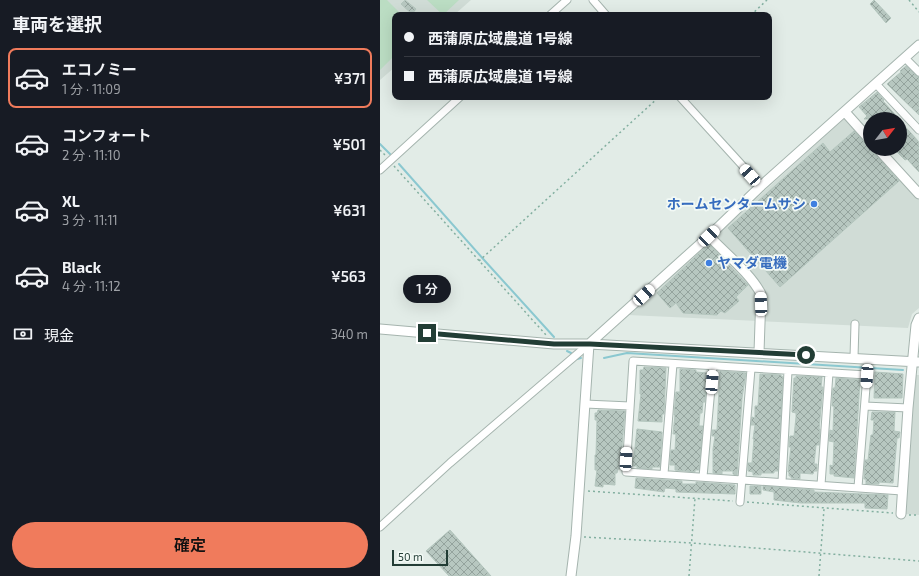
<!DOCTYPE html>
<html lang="ja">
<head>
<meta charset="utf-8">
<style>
  body { margin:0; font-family:"Exo 2","Noto Sans JP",sans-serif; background:#20242c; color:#f1f3f6; height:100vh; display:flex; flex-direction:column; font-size:15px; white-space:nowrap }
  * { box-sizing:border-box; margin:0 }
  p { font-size:13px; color:#9ea1a6 }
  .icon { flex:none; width:22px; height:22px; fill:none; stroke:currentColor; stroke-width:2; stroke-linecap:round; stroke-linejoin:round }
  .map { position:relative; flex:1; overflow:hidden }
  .details { display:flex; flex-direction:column; background:#171b24; width:380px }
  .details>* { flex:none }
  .guide { position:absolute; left:12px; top:12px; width:380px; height:88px; border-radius:8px; box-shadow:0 4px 16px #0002; display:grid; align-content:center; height:88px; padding:0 12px; background:#171b24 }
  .needle { width:26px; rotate:59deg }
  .tools { position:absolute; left:483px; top:112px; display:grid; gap:8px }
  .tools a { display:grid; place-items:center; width:44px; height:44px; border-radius:50%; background:#171b24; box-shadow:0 4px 16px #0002; font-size:20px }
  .scale { position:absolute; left:12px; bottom:10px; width:56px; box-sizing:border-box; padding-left:4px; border:2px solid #223d35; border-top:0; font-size:11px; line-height:14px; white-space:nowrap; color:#223d35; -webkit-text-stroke:3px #f2f9f5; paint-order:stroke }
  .end { position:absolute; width:18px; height:18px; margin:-9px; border:5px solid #223d35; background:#fff; box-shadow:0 0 0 2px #fff }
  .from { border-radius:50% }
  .bubble { position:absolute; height:28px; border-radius:14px; background:#171b24; box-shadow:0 4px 16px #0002; font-size:13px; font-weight:600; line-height:28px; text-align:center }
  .car { position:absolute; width:12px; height:24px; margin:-12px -6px; border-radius:5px; box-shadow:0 0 3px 1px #0007; background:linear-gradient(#fff 24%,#345 0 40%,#fff 0 76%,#345 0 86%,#fff 0) }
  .guide b { display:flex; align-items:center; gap:14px; height:38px; font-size:15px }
  .guide b+b { border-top:1px solid #363941 }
  .guide i { width:10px; height:10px; background:#f1f3f6 }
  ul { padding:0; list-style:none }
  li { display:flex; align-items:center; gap:12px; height:60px; margin:0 8px 6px; padding:0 4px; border:2px solid transparent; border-radius:8px }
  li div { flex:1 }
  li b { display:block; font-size:15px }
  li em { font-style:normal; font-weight:600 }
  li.selected { border-color:#f07b5c }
  li>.icon { width:36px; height:36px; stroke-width:1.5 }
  h2 { padding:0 12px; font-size:18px; line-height:48px }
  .pay { display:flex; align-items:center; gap:10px; height:44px; padding:0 12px; font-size:15px }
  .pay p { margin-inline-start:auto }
  .button { display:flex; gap:8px; margin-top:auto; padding:8px 12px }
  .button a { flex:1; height:46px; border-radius:24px; background:#f07b5c; color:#111; font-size:16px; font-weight:600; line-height:46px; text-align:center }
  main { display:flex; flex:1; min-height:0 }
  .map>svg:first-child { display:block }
  .built { fill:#d0dcd6 }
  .pitch { fill:#bbddc3 }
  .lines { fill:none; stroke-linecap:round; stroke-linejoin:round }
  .stream { stroke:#8bc8d0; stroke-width:2 }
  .building { fill:url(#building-cross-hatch); stroke:#b4c6be }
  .minor-casing { stroke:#a5b4ae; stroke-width:9 }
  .tertiary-casing { stroke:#a5b4ae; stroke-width:11 }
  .path { stroke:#83afa0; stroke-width:1.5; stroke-dasharray:2 3; stroke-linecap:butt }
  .minor { stroke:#fff; stroke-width:7 }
  .tertiary { stroke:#fff; stroke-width:9 }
  .route { stroke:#223d35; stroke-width:5 }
  .shop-dot { fill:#3f7fe0; stroke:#f2f9f5; stroke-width:1.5 }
  .labels { text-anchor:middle; stroke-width:3.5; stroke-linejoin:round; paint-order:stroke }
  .shop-label { font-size:14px; font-weight:bold; fill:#366cbe; stroke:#f2f9f5; text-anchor:end }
</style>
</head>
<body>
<main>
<section class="details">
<h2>車両を選択</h2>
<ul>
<li class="selected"><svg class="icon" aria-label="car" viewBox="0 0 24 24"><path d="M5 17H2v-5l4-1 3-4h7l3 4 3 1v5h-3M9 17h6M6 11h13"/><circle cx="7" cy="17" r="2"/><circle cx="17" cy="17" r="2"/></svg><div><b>エコノミー</b><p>1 分 · 11:09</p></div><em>¥371</em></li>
<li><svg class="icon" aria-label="car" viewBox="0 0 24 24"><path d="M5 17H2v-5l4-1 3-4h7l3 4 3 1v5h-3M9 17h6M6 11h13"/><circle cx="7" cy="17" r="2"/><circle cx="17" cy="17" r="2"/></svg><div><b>コンフォート</b><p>2 分 · 11:10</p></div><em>¥501</em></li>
<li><svg class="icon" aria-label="car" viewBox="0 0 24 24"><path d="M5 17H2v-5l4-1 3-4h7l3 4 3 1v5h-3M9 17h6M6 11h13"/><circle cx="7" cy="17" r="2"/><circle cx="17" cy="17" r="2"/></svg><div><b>XL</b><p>3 分 · 11:11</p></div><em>¥631</em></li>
<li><svg class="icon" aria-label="car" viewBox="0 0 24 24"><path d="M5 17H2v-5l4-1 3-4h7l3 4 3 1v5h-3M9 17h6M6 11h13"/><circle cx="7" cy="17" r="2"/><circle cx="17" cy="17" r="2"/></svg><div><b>Black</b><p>4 分 · 11:12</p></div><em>¥563</em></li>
</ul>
<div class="pay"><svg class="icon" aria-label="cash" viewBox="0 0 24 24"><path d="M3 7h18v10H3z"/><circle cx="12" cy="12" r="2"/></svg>現金<p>340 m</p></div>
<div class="button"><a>確定</a></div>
</section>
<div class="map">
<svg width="539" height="576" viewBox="0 0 539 576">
  <defs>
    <pattern id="building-cross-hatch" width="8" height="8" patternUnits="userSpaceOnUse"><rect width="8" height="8" fill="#b7c7c0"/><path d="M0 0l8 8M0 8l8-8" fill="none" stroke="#94a39d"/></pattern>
  </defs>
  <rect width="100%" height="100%" fill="#e2ece7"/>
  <!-- built -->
  <path class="built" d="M 0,0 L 91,0 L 74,15 L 15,15 L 15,67 L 0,80 Z
    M 465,118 L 490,145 L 490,149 L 494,149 L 539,200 L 539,308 L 532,314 L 528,328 L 248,315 Z
    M 535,375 L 539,375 L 539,515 L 526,514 Z"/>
  <!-- pitch -->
  <path class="pitch" d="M 0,0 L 7,0 L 22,15 L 15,15 L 15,55 L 0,70 Z
    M 47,0 L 79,0 L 63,15 Z"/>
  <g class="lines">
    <!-- stream -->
    <path class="stream" d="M 0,144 L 10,154
      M 19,164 L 105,261 L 174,337
      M 187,351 L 191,353
      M 224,358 L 247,353 L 523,370
      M 197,359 L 201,358"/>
  </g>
  <!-- building -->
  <path class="building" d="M 25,0 L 36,9 L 32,14 L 21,4 Z
    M 494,0 L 511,18 L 506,23 L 490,4 Z
    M 526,66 L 539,77 L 539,115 L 507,84 L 521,72 L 520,71 Z
    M 497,92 L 504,100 L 503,101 L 519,119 L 484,119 L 487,116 L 479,107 Z
    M 520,121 L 539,142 L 539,172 L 527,159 L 525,160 L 514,149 L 520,149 Z
    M 474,131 L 486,144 L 490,146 L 490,149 L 492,149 L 494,153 L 519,181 L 400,287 L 348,228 L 443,143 L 450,152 Z
    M 329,244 L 368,285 L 356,297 L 359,301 L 345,313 L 341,311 L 337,315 L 303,313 L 296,303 L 290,308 L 277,293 Z
    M 264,367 L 286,368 L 284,414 L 282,414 L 282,422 L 258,421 L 261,394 L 260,394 L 260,370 L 263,370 Z
    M 300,369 L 316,370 L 316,372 L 327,373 L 325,402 L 323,402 L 322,413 L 320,413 L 319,426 L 323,426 L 319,470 L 315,470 L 315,472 L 295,470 L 295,465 L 290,465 L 291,450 L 295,450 L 296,434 L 293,434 L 295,415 L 294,415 L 296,392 L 300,392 Z
    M 340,371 L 366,373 L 362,398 L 357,475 L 353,474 L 353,471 L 342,471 L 342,474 L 333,473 L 333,449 L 335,436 L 332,436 L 332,430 L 337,430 Z
    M 495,372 L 523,374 L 522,398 L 494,398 Z
    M 380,374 L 401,375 L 401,376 L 403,377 L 398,471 L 394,471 L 394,473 L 381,473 L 381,475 L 373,475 L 373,472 L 368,471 L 368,463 L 372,463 L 374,439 L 373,439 L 375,425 L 371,425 L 372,417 L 375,418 L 375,406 L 378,406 Z
    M 416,376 L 442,377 L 441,387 L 443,387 L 439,429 L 440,429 L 439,445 L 436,445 L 434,464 L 437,464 L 437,471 L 434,471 L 433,474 L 420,473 L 420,479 L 411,478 L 411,476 L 409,476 L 409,472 L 408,472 L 411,447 L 409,447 L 410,436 L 414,436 L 416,417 L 416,413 L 412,412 L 414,378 L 416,378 Z
    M 456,378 L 480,380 L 474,478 L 454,476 L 454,474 L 450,474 L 450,465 L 453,466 L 454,442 L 449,441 L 450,430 L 453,431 L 454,406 L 452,406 L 453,388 L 455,388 Z
    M 218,410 L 245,411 L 240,469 L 238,469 L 237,473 L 235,473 L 235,485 L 223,484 L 223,487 L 215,486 L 217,470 L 215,470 L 215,455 L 216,455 L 217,420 L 215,420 L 215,413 L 217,413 Z
    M 492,412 L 515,412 L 514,431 L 520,432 L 519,438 L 517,438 L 513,483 L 499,482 L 499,484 L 486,484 L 486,479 L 484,479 L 485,460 L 488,460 L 491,435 L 493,435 L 494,420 L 491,420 Z
    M 257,429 L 282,432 L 280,467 L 272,467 L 272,469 L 257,468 L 257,466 L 252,466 L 253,457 L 254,457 Z
    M 256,478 L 302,481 L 302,484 L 316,484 L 316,482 L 355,485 L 355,494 L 296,492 L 296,489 L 285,488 L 284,492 L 255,488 Z
    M 370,486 L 381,486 L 381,494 L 370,494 Z
    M 383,486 L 434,490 L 434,492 L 508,495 L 507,509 L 485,508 L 485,503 L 421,503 L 394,500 L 394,492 L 383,490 Z
    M 70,530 L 111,576 L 69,576 L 46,551 Z"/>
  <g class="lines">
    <defs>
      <path id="minor" d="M 213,0 L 226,15
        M 170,15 L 187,0
        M 525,58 L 539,72
        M 496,84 L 539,130
        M 300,97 L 381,186
        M 0,170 L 80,97
        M 474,357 L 475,324
        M 205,404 L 250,406
        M 485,406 L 528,408
        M 284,474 L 293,364
        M 323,477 L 333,366
        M 402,482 L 408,371
        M 441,485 L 449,373
        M 478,487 L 487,375 L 253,361 L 246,472 L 522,491
        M 360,502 L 371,369
        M 0,527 L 70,463 L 209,344"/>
      <path id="tertiary" d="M 465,112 L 490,140
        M 498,149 L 539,194
        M 329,236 C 345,253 371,274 381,294 L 379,352
        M 0,329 L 174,344 L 209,344 L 539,362
        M 521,514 L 528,408 L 536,325 L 539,318
        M 191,576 L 196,536 L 209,344 L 329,236 L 381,186 L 539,45"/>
    </defs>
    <!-- minor casing -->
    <use href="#minor" class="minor-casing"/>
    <!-- tertiary casing -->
    <use href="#tertiary" class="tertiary-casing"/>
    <!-- path -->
    <path class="path" d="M 529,0 L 539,12
      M 371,15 L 387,0
      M 0,150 L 5,155
      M 14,166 L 166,335
      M 99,261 L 279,97
      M 208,491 L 353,501
      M 367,502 L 513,513
      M 529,515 L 539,515
      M 204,537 L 312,543 L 539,561
      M 309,576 L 315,498
      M 439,576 L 444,509"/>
    <!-- minor -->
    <use href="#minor" class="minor"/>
    <!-- tertiary -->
    <use href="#tertiary" class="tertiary"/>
  </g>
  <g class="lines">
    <!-- route -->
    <path class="route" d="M 47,333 L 174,344 L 210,344 L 426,355"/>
  </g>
  <!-- markers -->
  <g class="shop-dot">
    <circle cx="434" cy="204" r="4"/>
    <circle cx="329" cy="263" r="4"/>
  </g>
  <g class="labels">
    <!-- shop labels -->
    <g class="shop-label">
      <text x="426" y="209">ホームセンタームサシ</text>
      <text x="337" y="268" text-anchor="start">ヤマダ電機</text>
    </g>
  </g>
</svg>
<div class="tools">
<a><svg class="needle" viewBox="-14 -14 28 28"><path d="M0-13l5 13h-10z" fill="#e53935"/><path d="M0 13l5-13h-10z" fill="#9ea1a6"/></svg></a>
</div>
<div class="scale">50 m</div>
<i class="end from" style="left:426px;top:355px"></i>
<i class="end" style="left:47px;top:333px"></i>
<div class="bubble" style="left:23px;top:275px;width:48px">1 分</div>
<i class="car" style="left:370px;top:175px;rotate:318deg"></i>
<i class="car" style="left:329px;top:236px;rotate:46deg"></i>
<i class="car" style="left:264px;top:295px;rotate:48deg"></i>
<i class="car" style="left:381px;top:304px;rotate:358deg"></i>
<i class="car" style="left:487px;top:376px;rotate:184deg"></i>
<i class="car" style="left:332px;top:382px;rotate:5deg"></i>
<i class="car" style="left:246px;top:459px;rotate:3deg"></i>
<div class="guide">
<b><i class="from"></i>西蒲原広域農道 1号線</b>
<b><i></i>西蒲原広域農道 1号線</b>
</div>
</div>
</main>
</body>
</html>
